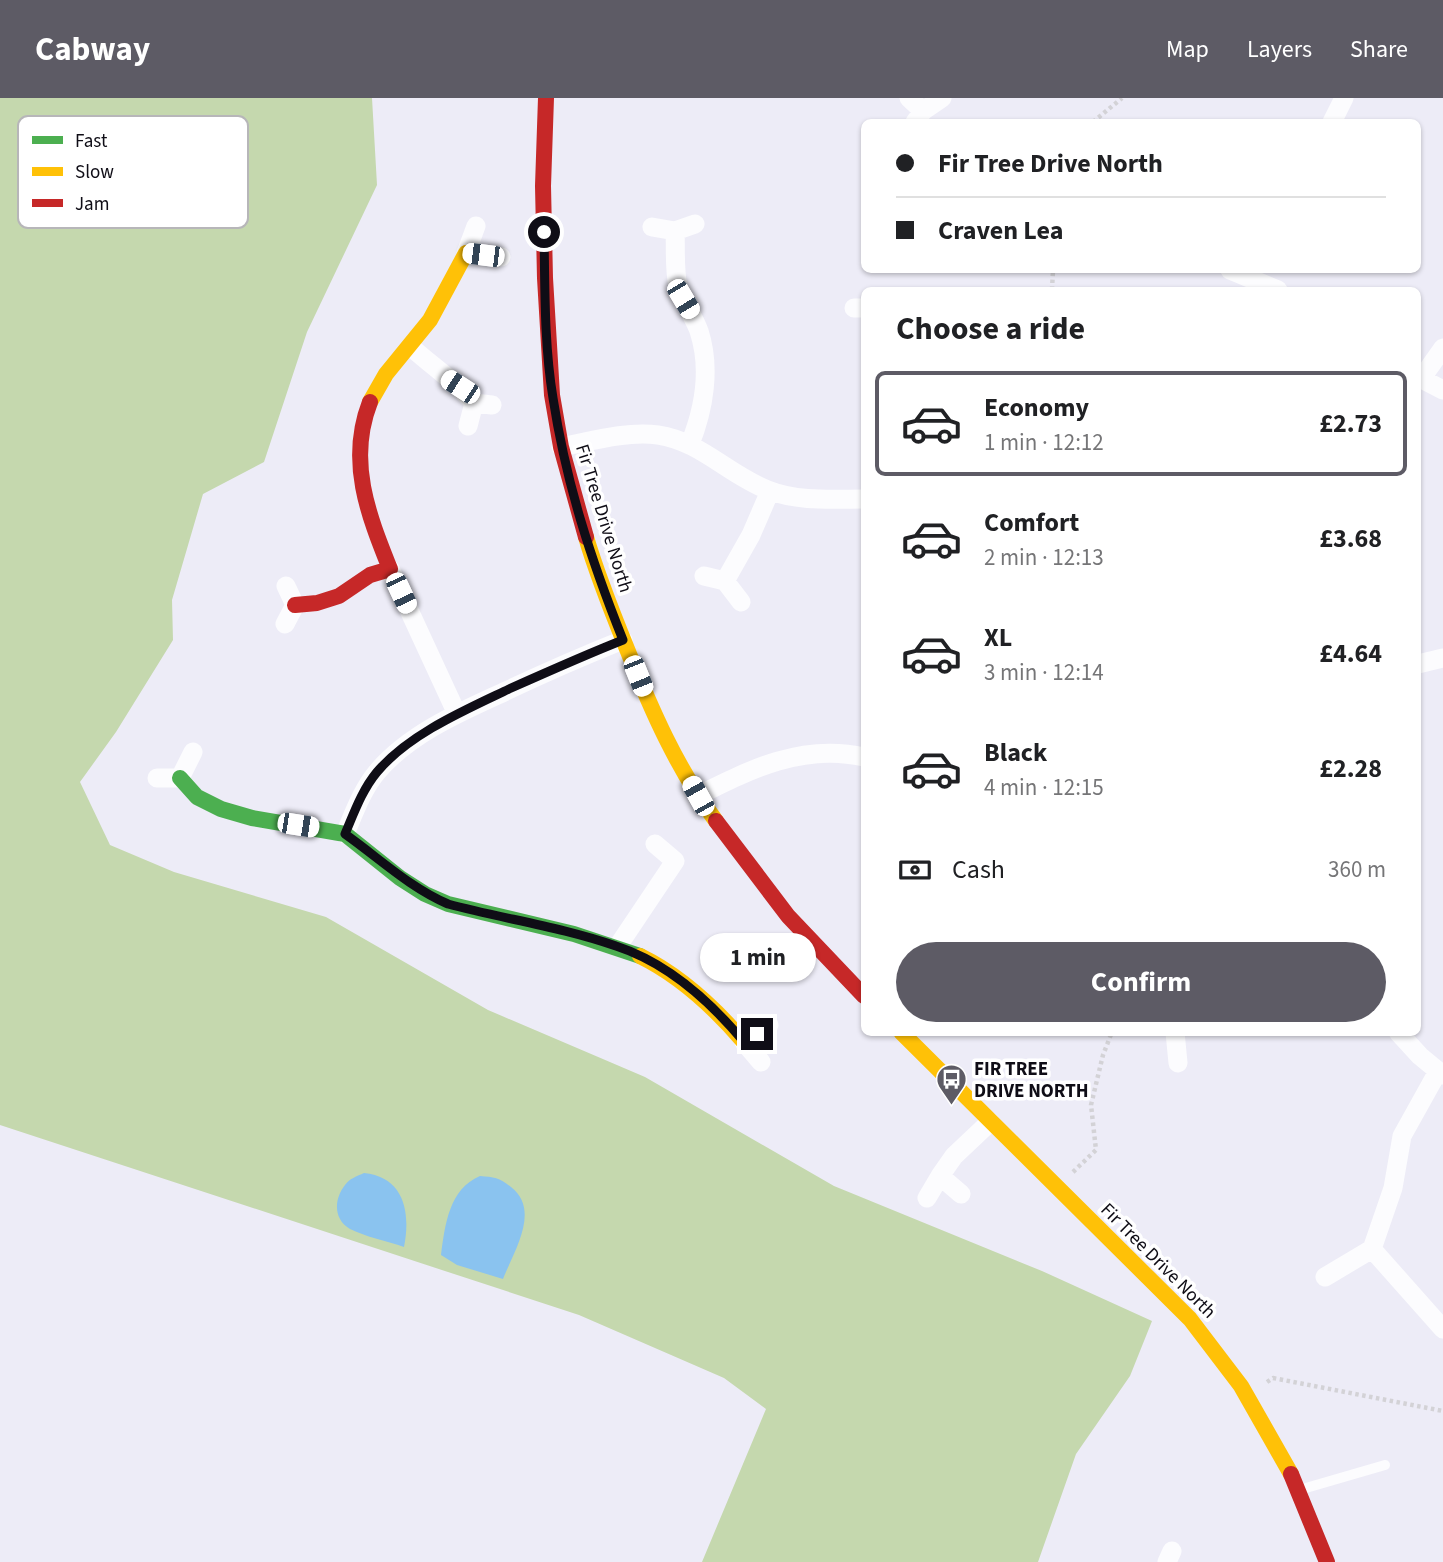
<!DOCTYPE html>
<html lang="en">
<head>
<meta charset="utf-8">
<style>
  body { margin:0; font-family:"Source Sans 3",sans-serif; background:#f6f6f6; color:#202124; height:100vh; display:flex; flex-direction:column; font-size:26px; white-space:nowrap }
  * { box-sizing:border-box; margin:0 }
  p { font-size:23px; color:#757577 }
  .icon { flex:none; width:38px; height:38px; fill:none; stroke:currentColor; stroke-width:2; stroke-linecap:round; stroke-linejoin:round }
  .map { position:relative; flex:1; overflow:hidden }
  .sheet { position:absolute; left:861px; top:189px; width:560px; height:749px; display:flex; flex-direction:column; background:#fff; border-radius:10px; box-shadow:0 2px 5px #0004 }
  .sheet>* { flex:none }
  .top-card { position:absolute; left:861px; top:21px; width:560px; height:154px; border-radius:10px; box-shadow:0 2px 5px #0004; display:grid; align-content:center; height:154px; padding:0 35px; background:#fff }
  .end { position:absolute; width:32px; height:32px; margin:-16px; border:9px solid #0f0d16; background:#fff; box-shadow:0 0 0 4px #fff }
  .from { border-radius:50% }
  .bubble { position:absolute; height:49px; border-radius:24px; background:#fff; box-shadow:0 2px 5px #0004; font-size:23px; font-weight:700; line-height:49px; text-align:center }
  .car { position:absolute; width:21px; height:42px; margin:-21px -10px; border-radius:9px; box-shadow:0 0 5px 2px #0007; background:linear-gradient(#fff 24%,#345 0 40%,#fff 0 76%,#345 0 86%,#fff 0) }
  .top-card b { display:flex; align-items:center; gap:24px; height:66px; font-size:26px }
  .top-card b+b { border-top:2px solid #e0e0e0 }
  .top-card i { width:18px; height:18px; background:#202124 }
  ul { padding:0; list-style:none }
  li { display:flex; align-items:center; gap:21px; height:105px; margin:0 14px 10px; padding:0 21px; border:4px solid transparent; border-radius:10px }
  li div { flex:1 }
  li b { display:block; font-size:26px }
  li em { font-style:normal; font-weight:700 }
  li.current { border-color:#5d5b65 }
  li>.icon { width:63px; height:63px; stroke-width:1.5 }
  h2 { padding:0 35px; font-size:32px; line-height:84px }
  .pay { display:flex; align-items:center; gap:18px; height:77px; padding:0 35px; font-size:26px }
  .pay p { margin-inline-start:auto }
  .cta { display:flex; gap:14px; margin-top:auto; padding:14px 35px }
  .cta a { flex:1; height:80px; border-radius:42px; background:#5d5b65; color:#fff; font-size:28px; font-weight:700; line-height:80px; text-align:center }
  header { display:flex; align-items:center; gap:42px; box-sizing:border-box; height:98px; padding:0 35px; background:#5d5b65; color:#fff }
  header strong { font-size:33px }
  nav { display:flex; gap:38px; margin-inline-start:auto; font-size:24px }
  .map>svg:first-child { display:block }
  .forest { fill:#c5d8ae }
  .water { fill:#8ac3ef }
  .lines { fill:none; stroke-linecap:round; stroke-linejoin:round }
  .path { stroke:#d3d2d6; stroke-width:4.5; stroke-dasharray:3.5 3.5; stroke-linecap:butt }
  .lane { stroke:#fcfcfe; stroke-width:10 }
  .street { stroke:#fcfcfe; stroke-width:19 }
  .fast { stroke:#4caf50; stroke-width:16 }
  .slow { stroke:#ffc107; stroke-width:16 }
  .jam { stroke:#c62828; stroke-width:16 }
  .route { stroke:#0f0d16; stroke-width:9 }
  .labels { text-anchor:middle; stroke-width:7; stroke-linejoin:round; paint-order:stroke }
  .street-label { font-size:19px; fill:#0f0d16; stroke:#fff }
  .poi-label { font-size:19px; font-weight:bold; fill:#0f0d16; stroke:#fff; text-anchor:start }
  .key { fill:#fff; stroke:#b7b6b9; stroke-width:2 }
  .key-label { font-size:19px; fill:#0f0d16 }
</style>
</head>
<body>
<header>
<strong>Cabway</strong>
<nav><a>Map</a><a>Layers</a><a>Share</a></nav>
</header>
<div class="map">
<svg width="1443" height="1464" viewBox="0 0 1443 1464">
  <rect width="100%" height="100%" fill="#edecf7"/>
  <!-- forest -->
  <path class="forest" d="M 0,0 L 372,0 L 377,87 L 307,234 L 264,364 L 203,396 L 172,502 L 173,542 L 116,634 L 80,684 L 110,747 L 174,774 L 326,819 L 488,912 L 645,979 L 834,1088 L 1042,1173 L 1152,1223 L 1130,1278 L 1076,1356 L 1038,1464 L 702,1464 L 766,1311 L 724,1280 L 579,1217 L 0,1027 Z"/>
  <!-- water -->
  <path class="water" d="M 364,1075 C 404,1079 411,1114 404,1149 C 387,1143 366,1139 350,1131 C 333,1121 334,1101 345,1087 C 349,1081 357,1078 364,1075 Z
    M 480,1078 C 494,1079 500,1080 511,1089 C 541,1112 514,1153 503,1181 L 457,1167 L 441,1157 C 445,1127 449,1091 480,1078 Z"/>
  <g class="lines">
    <!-- path -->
    <path class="path" d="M 1093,24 L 1122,0
      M 1052,192 L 1053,172
      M 1073,1074 L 1096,1052 L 1091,1007 L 1103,957 L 1112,934
      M 1267,1284 L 1273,1280 L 1443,1313"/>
    <!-- lane -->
    <path class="lane" d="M 1299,1392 L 1385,1367"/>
    <!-- street -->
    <path class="street" d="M 909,0 L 923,13 L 915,24
      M 923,13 L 942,0
      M 1332,24 L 1344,0
      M 476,128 L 466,155 L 501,159
      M 652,129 L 675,133 L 695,126
      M 675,133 C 676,151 674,171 678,188 C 683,204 693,217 699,233 C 711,270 704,311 690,346
      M 1230,172 L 1278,192
      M 854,210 L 864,210
      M 411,249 C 432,268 456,284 474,305
      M 1418,279 L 1443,292
      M 1421,281 L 1443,250
      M 468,328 L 474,305 L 492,307
      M 561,349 C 592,343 626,333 658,337 C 700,343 729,377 768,392 C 798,404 833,401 864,401
      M 390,471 L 457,616
      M 704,478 L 725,483 L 741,504
      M 725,483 L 751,437 L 770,393
      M 285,526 L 295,507 L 286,488
      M 1418,566 L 1443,560
      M 157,680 L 180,680 L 193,654
      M 697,698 C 751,671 803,645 864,659
      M 345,736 C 354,715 362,692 377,674 C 409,636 460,614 504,594 C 544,575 583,558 623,542
      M 618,848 L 675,763 L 655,746
      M 1175,934 L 1178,965
      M 1398,934 L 1420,958 L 1443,977
      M 761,964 L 744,944 L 769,927
      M 1437,975 L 1402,1038 L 1393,1090 L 1372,1151 L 1443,1231
      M 961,1096 L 940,1078 L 954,1058 L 990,1024
      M 927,1100 L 940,1078
      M 1325,1179 L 1372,1151
      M 1167,1464 L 1172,1453"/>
    <!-- fast -->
    <path class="fast" d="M 180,680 L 197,699 L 221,711 L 252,720 L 345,736 L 400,780 L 425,796 L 448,806 L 574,836 L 640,858"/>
    <!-- slow -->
    <path class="slow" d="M 370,304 L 386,276 L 430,222 L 466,155
      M 586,439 C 597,477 612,514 627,551 C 651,611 677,671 716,723
      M 640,858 C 681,878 714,909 744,944
      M 901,934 L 1190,1221 L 1241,1288 L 1291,1376"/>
    <!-- jam -->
    <path class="jam" d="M 546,0 L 543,88 L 545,180 L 552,297 L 561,349 L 586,439
      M 295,507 L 317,505 L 339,498 L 370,477 L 390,471 C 368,416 347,363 370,304
      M 716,723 L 788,818 L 864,898
      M 1291,1376 L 1327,1464"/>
  </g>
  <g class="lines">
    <!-- route -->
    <path class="route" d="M 544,134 C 545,189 544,246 553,300 C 566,385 591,462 623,542 C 585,557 547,574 509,591 C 465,612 409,636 377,674 C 362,692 354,715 345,736 C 379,760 409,789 448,806 C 504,821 562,829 616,848 C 668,865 710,903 744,944 L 757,936"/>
  </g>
  <!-- icons -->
  <defs>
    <symbol id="bus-pin" viewBox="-11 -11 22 30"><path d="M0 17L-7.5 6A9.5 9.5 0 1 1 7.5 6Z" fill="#5d5b65" stroke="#fff"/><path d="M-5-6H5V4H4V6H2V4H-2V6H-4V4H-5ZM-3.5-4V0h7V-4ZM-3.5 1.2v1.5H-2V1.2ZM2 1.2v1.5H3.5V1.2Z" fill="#fff"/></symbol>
  </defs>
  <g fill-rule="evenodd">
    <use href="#bus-pin" x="934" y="964" width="35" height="47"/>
  </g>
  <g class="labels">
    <!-- street labels -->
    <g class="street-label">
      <text transform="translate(605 420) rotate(73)" y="7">Fir Tree Drive North</text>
      <text transform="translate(1159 1162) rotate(45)" y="7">Fir Tree Drive North</text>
    </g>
    <!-- poi labels -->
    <g class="poi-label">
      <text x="974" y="977">FIR TREE<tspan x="974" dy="22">DRIVE NORTH</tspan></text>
    </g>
  </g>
  <!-- legend -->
  <rect x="18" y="18" width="230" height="112" rx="10" class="key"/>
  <rect x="32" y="38" width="31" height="8" fill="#4caf50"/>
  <rect x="32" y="69" width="31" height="9" fill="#ffc107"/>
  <rect x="32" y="101" width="31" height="8" fill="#c62828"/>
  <g class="key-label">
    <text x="75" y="49">Fast</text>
    <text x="75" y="80">Slow</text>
    <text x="75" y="112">Jam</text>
  </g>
</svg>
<i class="end from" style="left:544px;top:134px"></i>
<i class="end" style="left:757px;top:936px"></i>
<div class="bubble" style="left:700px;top:835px;width:116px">1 min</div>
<i class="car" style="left:483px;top:157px;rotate:277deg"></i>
<i class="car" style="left:683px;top:201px;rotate:149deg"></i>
<i class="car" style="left:460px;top:289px;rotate:303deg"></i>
<i class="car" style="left:401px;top:495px;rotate:155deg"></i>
<i class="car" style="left:638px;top:578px;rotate:158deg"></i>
<i class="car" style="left:698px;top:698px;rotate:331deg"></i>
<i class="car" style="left:298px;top:727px;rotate:99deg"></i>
<div class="top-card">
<b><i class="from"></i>Fir Tree Drive North</b>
<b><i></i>Craven Lea</b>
</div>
<section class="sheet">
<h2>Choose a ride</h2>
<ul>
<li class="current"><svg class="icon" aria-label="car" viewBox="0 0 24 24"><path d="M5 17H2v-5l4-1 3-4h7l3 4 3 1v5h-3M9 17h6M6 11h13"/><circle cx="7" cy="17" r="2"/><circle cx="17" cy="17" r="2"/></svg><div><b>Economy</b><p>1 min · 12:12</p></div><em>£2.73</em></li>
<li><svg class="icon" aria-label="car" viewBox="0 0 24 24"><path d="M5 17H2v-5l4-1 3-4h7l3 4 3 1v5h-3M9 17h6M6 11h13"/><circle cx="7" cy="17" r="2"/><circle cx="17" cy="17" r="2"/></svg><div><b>Comfort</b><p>2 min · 12:13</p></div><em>£3.68</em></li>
<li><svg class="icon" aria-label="car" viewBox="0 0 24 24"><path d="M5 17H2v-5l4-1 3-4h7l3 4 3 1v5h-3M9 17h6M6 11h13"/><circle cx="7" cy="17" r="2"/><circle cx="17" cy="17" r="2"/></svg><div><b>XL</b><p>3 min · 12:14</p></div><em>£4.64</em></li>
<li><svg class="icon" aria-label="car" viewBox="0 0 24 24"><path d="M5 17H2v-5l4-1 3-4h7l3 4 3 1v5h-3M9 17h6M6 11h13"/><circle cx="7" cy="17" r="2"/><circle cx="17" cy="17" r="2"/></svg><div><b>Black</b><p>4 min · 12:15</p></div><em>£2.28</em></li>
</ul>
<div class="pay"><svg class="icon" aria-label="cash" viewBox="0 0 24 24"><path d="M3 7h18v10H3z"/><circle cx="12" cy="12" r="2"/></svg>Cash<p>360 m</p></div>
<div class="cta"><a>Confirm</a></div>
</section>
</div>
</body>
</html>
